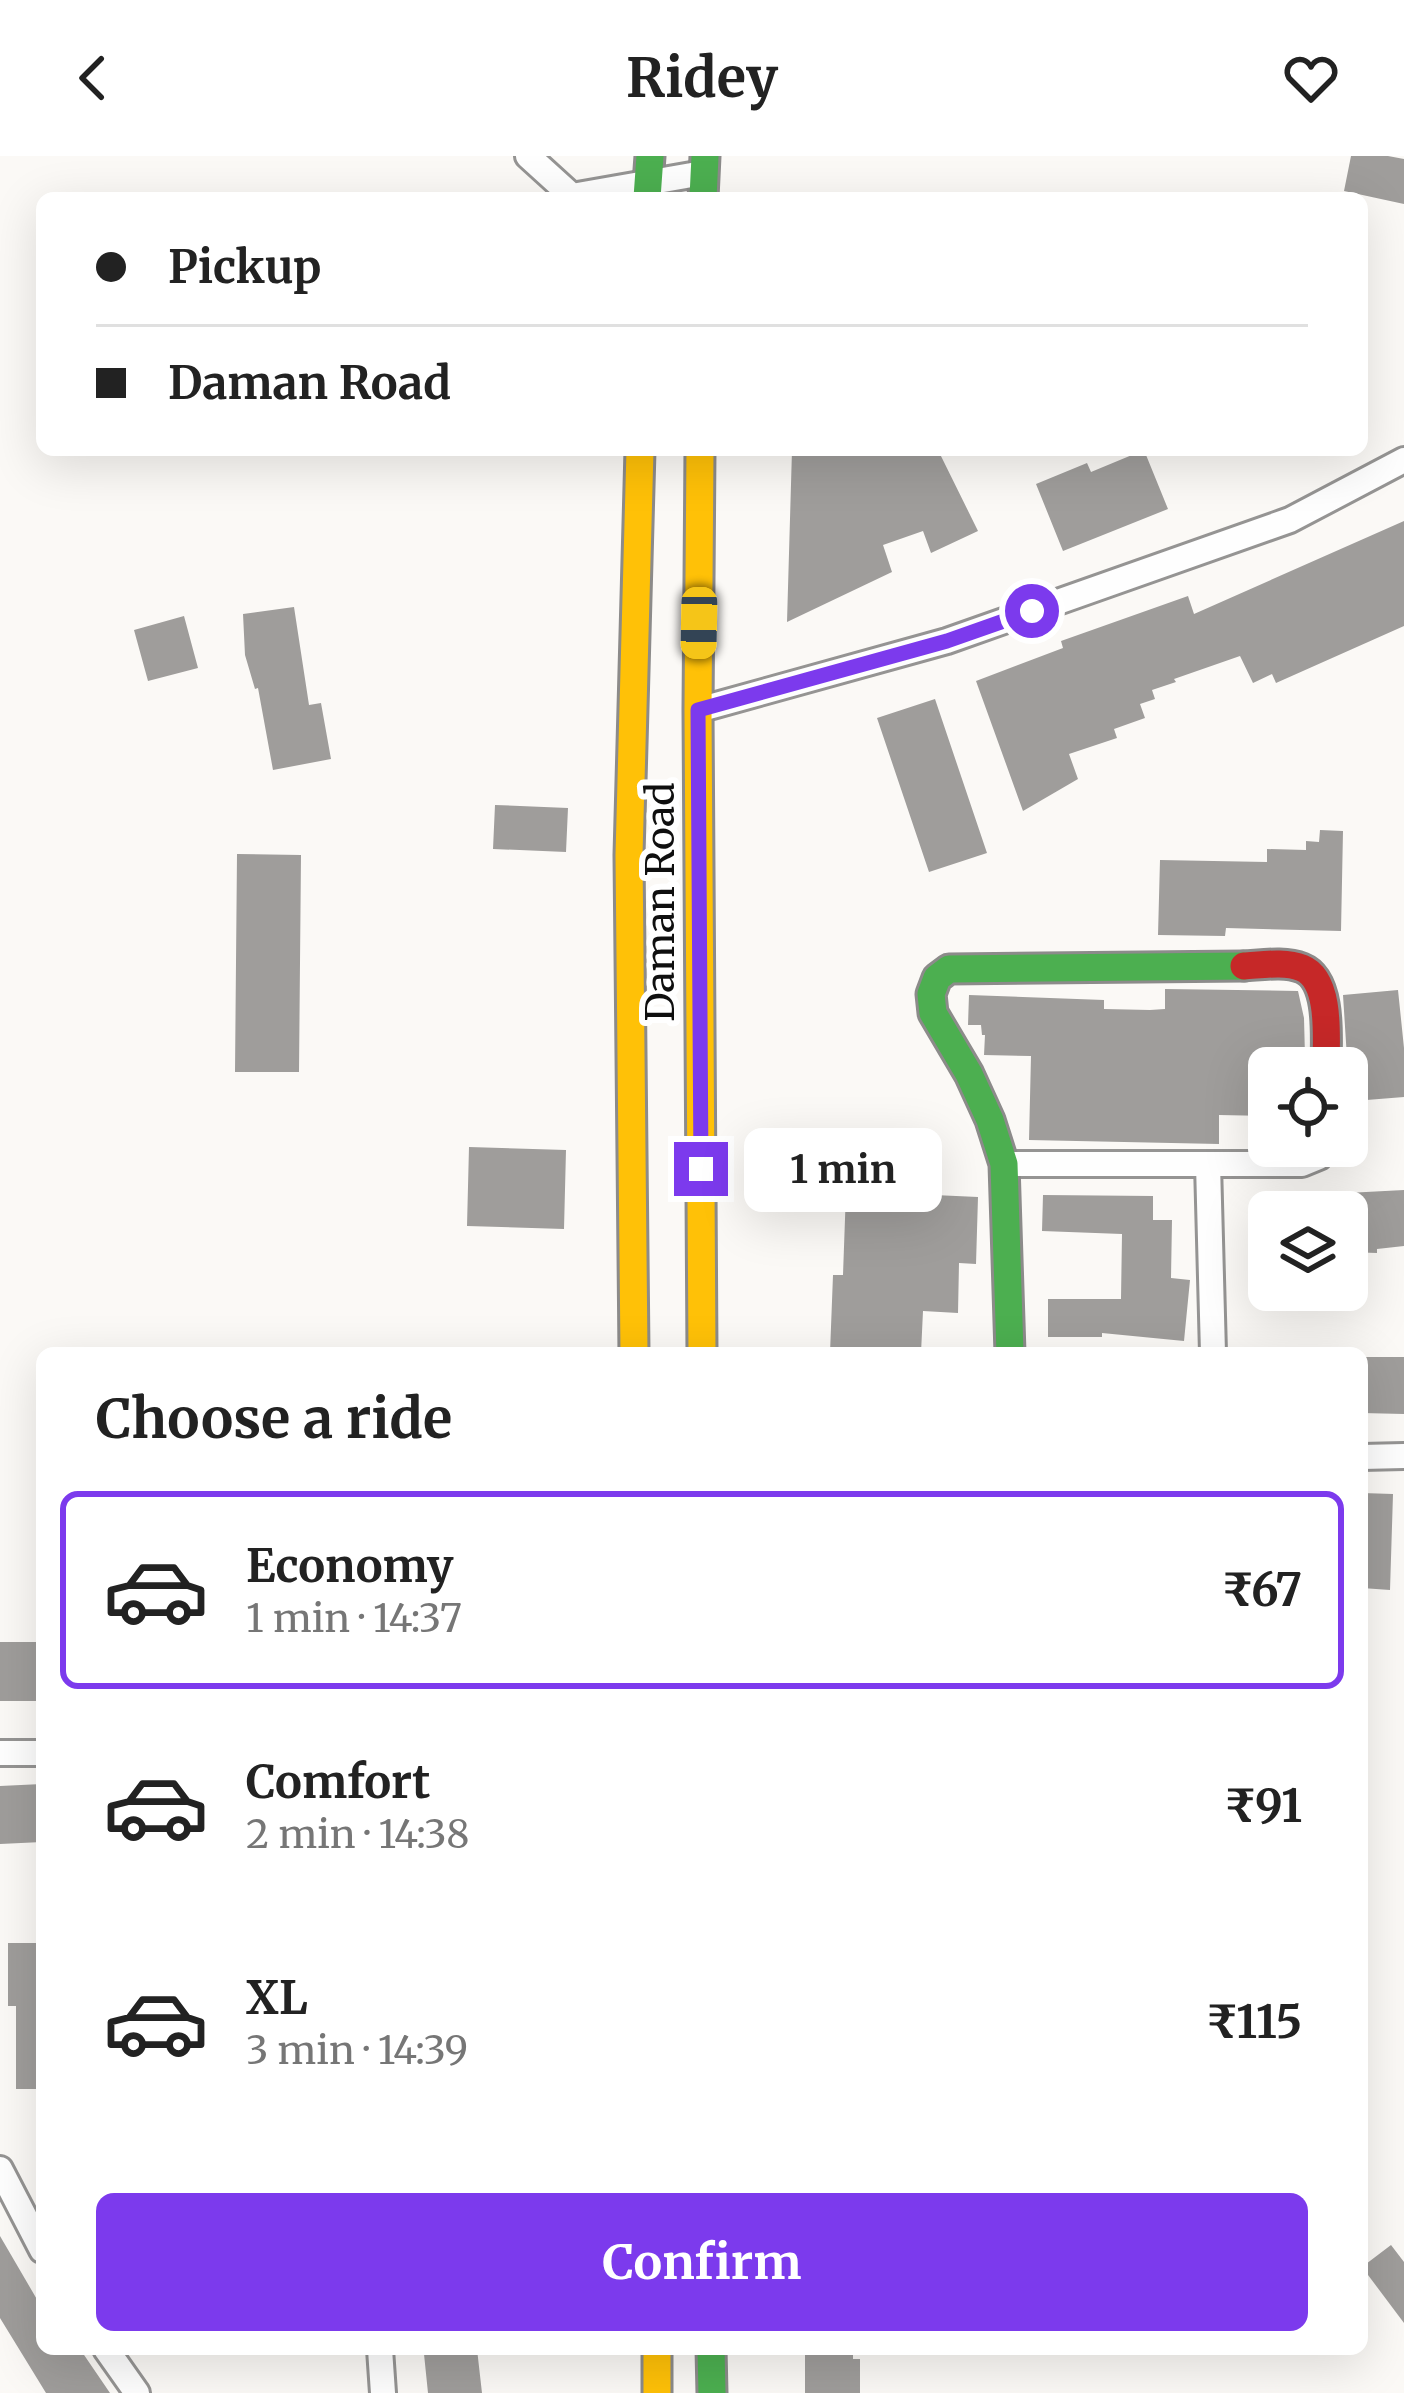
<!DOCTYPE html>
<html lang="en">
<head>
<meta charset="utf-8">
<style>
  body { margin:0; font-family:Merriweather,serif; background:#f6f6f6; color:#222; height:100vh; display:flex; flex-direction:column; font-size:45px; white-space:nowrap }
  * { box-sizing:border-box; margin:0 }
  p { font-size:39px; color:#767676 }
  .icon { flex:none; width:66px; height:66px; fill:none; stroke:currentColor; stroke-width:2; stroke-linecap:round; stroke-linejoin:round }
  .map { position:relative; flex:1; overflow:hidden }
  .drawer { position:absolute; left:36px; top:1191px; width:1332px; height:1008px; display:flex; flex-direction:column; background:#fff; border-radius:18px; box-shadow:0 12px 48px #0002 }
  .drawer>* { flex:none }
  .guide { position:absolute; left:36px; top:36px; width:1332px; height:264px; border-radius:18px; box-shadow:0 12px 48px #0002; display:grid; align-content:center; height:264px; padding:0 60px; background:#fff }
  .controls { position:absolute; left:1248px; top:891px; display:grid; gap:24px }
  .controls a { display:grid; place-items:center; width:120px; height:120px; border-radius:18px; background:#fff; box-shadow:0 12px 48px #0002; font-size:60px }
  .end { position:absolute; width:54px; height:54px; margin:-27px; border:15px solid #7c3aed; background:#fff; box-shadow:0 0 0 6px #fff }
  .from { border-radius:50% }
  .bubble { position:absolute; height:84px; border-radius:18px; background:#fff; box-shadow:0 12px 48px #0002; font-size:39px; font-weight:700; line-height:84px; text-align:center }
  .car { position:absolute; width:36px; height:72px; margin:-36px -18px; border-radius:15px; box-shadow:0 0 9px 3px #0007; background:linear-gradient(#f5c518 24%,#345 0 40%,#f5c518 0 76%,#345 0 86%,#f5c518 0) }
  .guide b { display:flex; align-items:center; gap:42px; height:114px; font-size:45px }
  .guide b+b { border-top:3px solid #e0e0e0 }
  .guide i { width:30px; height:30px; background:#222 }
  ul { padding:0; list-style:none }
  li { display:flex; align-items:center; gap:36px; height:198px; margin:0 24px 18px; padding:0 36px; border:6px solid transparent; border-radius:18px }
  li div { flex:1 }
  li b { display:block; font-size:45px }
  li em { font-style:normal; font-weight:700 }
  li.selected { border-color:#7c3aed }
  li>.icon { width:108px; height:108px; stroke-width:1.5 }
  h2 { padding:0 60px; font-size:54px; line-height:144px }
  .primary-button { display:flex; gap:24px; margin-top:auto; padding:24px 60px }
  .primary-button a { flex:1; height:138px; border-radius:18px; background:#7c3aed; color:#fff; font-size:48px; font-weight:700; line-height:138px; text-align:center }
  header { display:flex; justify-content:space-between; align-items:center; height:156px; padding:0 60px; background:#fff; font-size:54px; font-weight:700 }
  .map>svg:first-child { display:block }
  .building { fill:#9f9d9b }
  .lines { fill:none; stroke-linecap:round; stroke-linejoin:round }
  .street-casing { stroke:#959493; stroke-width:30 }
  .fast-casing { stroke:#8c8b8a; stroke-width:33 }
  .slow-casing { stroke:#8c8b8a; stroke-width:33 }
  .jam-casing { stroke:#8c8b8a; stroke-width:33 }
  .street { stroke:#fefefe; stroke-width:24 }
  .fast { stroke:#4caf50; stroke-width:27 }
  .slow { stroke:#ffc107; stroke-width:27 }
  .jam { stroke:#c62828; stroke-width:27 }
  .route { stroke:#7c3aed; stroke-width:15 }
  .labels { text-anchor:middle; stroke-width:12; stroke-linejoin:round; paint-order:stroke }
  .street-label { font-size:39px; fill:#0f0f0f; stroke:#fff }
</style>
</head>
<body>
<header><svg class="icon" aria-label="back" viewBox="0 0 24 24"><path d="M15 5l-7 7 7 7"/></svg>Ridey<svg class="icon" aria-label="heart" viewBox="0 0 24 24"><path d="M12 20l-8-8c-3-5 5-10 8-4 3-6 11-1 8 4z"/></svg></header>
<div class="map">
<svg width="1404" height="2237" viewBox="0 0 1404 2237">
  <rect width="100%" height="100%" fill="#fbf9f6"/>
  <!-- building -->
  <path class="building" d="M 1351,0 L 1388,0 L 1404,3 L 1404,48 L 1344,35 Z
    M 792,294 L 938,294 L 978,375 L 931,397 L 923,375 L 883,389 L 892,416 L 787,466 Z
    M 1144,294 L 1168,353 L 1063,395 L 1036,328 L 1087,307 L 1091,316 Z
    M 1404,365 L 1404,470 L 1276,527 L 1272,518 L 1253,527 L 1240,500 L 1174,523 L 1176,526 L 1152,534 L 1155,543 L 1140,548 L 1145,562 L 1114,573 L 1117,582 L 1069,598 L 1078,623 L 1023,655 L 976,525 L 1063,492 L 1061,485 L 1188,440 L 1194,458 Z
    M 294,451 L 309,549 L 321,547 L 331,603 L 273,614 L 258,532 L 255,533 L 245,499 L 243,458 Z
    M 184,460 L 198,512 L 148,525 L 134,474 Z
    M 935,543 L 987,697 L 929,716 L 877,562 Z
    M 495,649 L 568,652 L 566,696 L 493,693 Z
    M 1320,674 L 1343,675 L 1341,775 L 1226,772 L 1225,780 L 1158,779 L 1160,704 L 1267,706 L 1267,693 L 1306,694 L 1306,685 L 1319,686 Z
    M 237,698 L 301,699 L 299,916 L 235,916 Z
    M 1165,833 L 1298,835 L 1304,862 L 1305,901 L 1269,900 L 1269,960 L 1219,959 L 1219,988 L 1029,984 L 1031,900 L 984,899 L 985,879 L 982,879 L 981,869 L 968,869 L 969,839 L 1104,844 L 1104,853 L 1150,854 L 1165,853 Z
    M 1398,834 L 1404,892 L 1404,941 L 1354,945 L 1350,902 L 1347,902 L 1343,839 Z
    M 469,991 L 566,994 L 564,1073 L 467,1070 Z
    M 1404,1034 L 1404,1090 L 1377,1093 L 1377,1097 L 1347,1096 L 1347,1037 Z
    M 846,1035 L 978,1041 L 976,1108 L 959,1107 L 958,1157 L 923,1155 L 921,1197 L 830,1197 L 833,1119 L 843,1119 Z
    M 1043,1039 L 1153,1040 L 1153,1064 L 1172,1064 L 1171,1122 L 1190,1124 L 1184,1185 L 1102,1177 L 1102,1181 L 1048,1181 L 1048,1143 L 1121,1143 L 1122,1078 L 1042,1075 Z
    M 1362,1201 L 1404,1201 L 1404,1258 L 1362,1257 Z
    M 1362,1337 L 1393,1338 L 1390,1434 L 1362,1432 Z
    M 0,1486 L 42,1486 L 42,1545 L 0,1545 Z
    M 42,1628 L 42,1686 L 0,1688 L 0,1630 Z
    M 8,1787 L 42,1787 L 42,1933 L 16,1933 L 16,1850 L 8,1850 Z
    M 0,2080 L 42,2152 L 42,2193 L 80,2193 L 110,2237 L 46,2237 L 0,2162 Z
    M 1391,2089 L 1404,2106 L 1404,2167 L 1362,2111 Z
    M 477,2193 L 482,2237 L 428,2237 L 424,2198 Z
    M 805,2193 L 853,2196 L 853,2203 L 860,2203 L 860,2237 L 805,2237 Z"/>
  <g class="lines">
    <defs>
      <path id="street" d="M 528,0 L 572,40 L 703,17
        M 698,554 L 947,485 L 1290,364 L 1404,304
        M 1004,1008 L 1302,1008 L 1319,1001 L 1325,990
        M 1208,1008 L 1213,1197
        M 1362,1301 L 1404,1300
        M 0,1597 L 42,1597
        M 0,2013 L 42,2094
        M 106,2193 L 137,2237
        M 380,2193 L 383,2237"/>
      <path id="fast" d="M 647,42 L 650,0
        M 703,42 L 705,0
        M 1010,1197 L 1004,1008 L 990,964 L 969,918 L 933,857 L 931,838 L 937,822 L 949,813 L 1244,810
        M 711,2193 L 712,2237"/>
      <path id="slow" d="M 700,294 L 698,554 L 702,1197
        M 634,1197 L 629,699 L 640,294
        M 657,2193 L 657,2237"/>
      <path id="jam" d="M 1244,810 C 1262,809 1285,805 1302,812 C 1332,824 1326,885 1326,912"/>
    </defs>
    <!-- street casing -->
    <use href="#street" class="street-casing"/>
    <!-- fast casing -->
    <use href="#fast" class="fast-casing"/>
    <!-- slow casing -->
    <use href="#slow" class="slow-casing"/>
    <!-- jam casing -->
    <use href="#jam" class="jam-casing"/>
    <!-- street -->
    <use href="#street" class="street"/>
    <!-- fast -->
    <use href="#fast" class="fast"/>
    <!-- slow -->
    <use href="#slow" class="slow"/>
    <!-- jam -->
    <use href="#jam" class="jam"/>
  </g>
  <g class="lines">
    <!-- route -->
    <path class="route" d="M 701,1013 L 698,554 L 947,485 L 1032,455"/>
  </g>
  <g class="labels">
    <!-- street labels -->
    <g class="street-label">
      <text transform="translate(660 746) rotate(-90)" y="14">Daman Road</text>
    </g>
  </g>
</svg>
<div class="controls">
<a><svg class="icon" aria-label="locate" viewBox="0 0 24 24"><circle cx="12" cy="12" r="6"/><path d="M12 2v4M12 18v4M2 12h4M18 12h4"/></svg></a>
<a><svg class="icon" aria-label="layers" viewBox="0 0 24 24"><path d="M12 4l9 5-9 5-9-5zM3 14l9 5 9-5"/></svg></a>
</div>
<i class="end from" style="left:1032px;top:455px"></i>
<i class="end" style="left:701px;top:1013px"></i>
<div class="bubble" style="left:744px;top:972px;width:198px">1 min</div>
<i class="car" style="left:699px;top:467px;rotate:181deg"></i>
<div class="guide">
<b><i class="from"></i>Pickup</b>
<b><i></i>Daman Road</b>
</div>
<section class="drawer">
<h2>Choose a ride</h2>
<ul>
<li class="selected"><svg class="icon" aria-label="car" viewBox="0 0 24 24"><path d="M5 17H2v-5l4-1 3-4h7l3 4 3 1v5h-3M9 17h6M6 11h13"/><circle cx="7" cy="17" r="2"/><circle cx="17" cy="17" r="2"/></svg><div><b>Economy</b><p>1 min · 14:37</p></div><em>₹67</em></li>
<li><svg class="icon" aria-label="car" viewBox="0 0 24 24"><path d="M5 17H2v-5l4-1 3-4h7l3 4 3 1v5h-3M9 17h6M6 11h13"/><circle cx="7" cy="17" r="2"/><circle cx="17" cy="17" r="2"/></svg><div><b>Comfort</b><p>2 min · 14:38</p></div><em>₹91</em></li>
<li><svg class="icon" aria-label="car" viewBox="0 0 24 24"><path d="M5 17H2v-5l4-1 3-4h7l3 4 3 1v5h-3M9 17h6M6 11h13"/><circle cx="7" cy="17" r="2"/><circle cx="17" cy="17" r="2"/></svg><div><b>XL</b><p>3 min · 14:39</p></div><em>₹115</em></li>
</ul>
<div class="primary-button"><a>Confirm</a></div>
</section>
</div>
</body>
</html>
